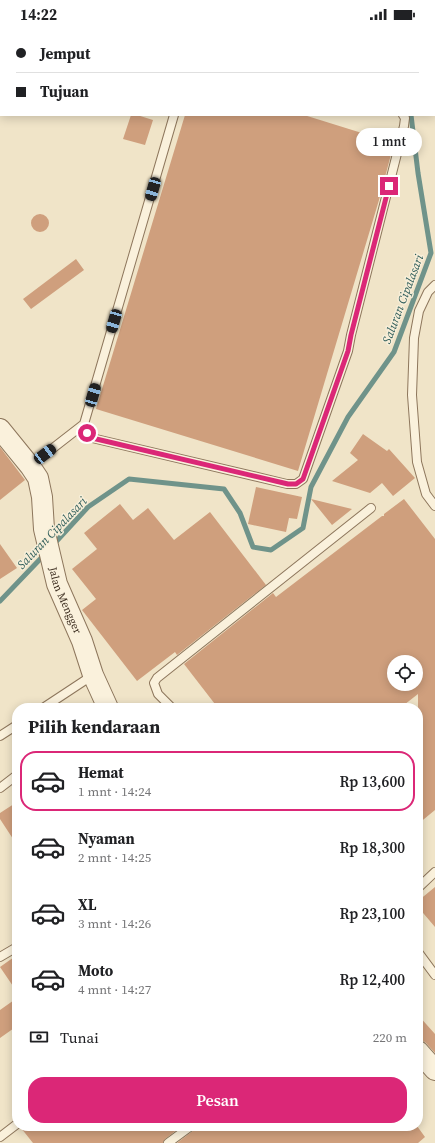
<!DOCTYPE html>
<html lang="id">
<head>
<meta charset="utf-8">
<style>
  body { margin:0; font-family:"Source Serif 4",serif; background:#f2f2f2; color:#202124; height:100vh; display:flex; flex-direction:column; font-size:15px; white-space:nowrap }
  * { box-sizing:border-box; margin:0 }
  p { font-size:13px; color:#757577 }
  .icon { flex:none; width:22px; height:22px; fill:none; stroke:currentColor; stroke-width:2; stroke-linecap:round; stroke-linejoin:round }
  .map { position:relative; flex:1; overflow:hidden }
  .details { position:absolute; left:12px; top:675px; width:411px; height:428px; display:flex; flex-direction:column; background:#fff; border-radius:16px; box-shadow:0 2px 10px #0003 }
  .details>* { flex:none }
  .guide { position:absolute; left:0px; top:0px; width:435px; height:88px; box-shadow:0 2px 10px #0003; display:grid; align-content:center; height:88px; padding:0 16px; background:#fff }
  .controls { position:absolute; left:387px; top:627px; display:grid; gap:8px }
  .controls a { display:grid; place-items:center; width:36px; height:36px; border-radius:50%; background:#fff; box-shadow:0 2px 10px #0003; font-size:20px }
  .end { position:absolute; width:18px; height:18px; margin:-9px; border:5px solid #db2777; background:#fff; box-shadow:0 0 0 2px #fff }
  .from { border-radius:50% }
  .bubble { position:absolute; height:28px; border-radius:14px; background:#fff; box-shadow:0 2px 10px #0003; font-size:13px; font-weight:600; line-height:28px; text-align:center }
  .car { position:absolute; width:12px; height:24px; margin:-12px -6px; border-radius:5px; box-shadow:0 0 3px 1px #0007; background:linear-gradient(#222 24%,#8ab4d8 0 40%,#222 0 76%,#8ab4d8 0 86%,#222 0) }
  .guide b { display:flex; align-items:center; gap:14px; height:38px; font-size:15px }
  .guide b+b { border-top:1px solid #e0e0e0 }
  .guide i { width:10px; height:10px; background:#202124 }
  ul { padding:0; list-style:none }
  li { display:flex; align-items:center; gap:12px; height:60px; margin:0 8px 6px; padding:0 8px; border:2px solid transparent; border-radius:16px }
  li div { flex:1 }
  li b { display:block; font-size:15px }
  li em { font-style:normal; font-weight:600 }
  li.on { border-color:#db2777 }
  li>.icon { width:36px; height:36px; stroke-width:1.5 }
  h2 { padding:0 16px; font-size:18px; line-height:48px }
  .pay { display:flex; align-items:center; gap:10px; height:44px; padding:0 16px; font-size:15px }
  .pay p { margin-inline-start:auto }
  .primary-button { display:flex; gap:8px; margin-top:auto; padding:8px 16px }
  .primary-button a { flex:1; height:46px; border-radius:16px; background:#db2777; color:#fff; font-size:16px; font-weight:600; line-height:46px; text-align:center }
  .status { display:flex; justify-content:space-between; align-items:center; height:28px; padding:0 20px; background:#fff; direction:ltr }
  .status svg { height:11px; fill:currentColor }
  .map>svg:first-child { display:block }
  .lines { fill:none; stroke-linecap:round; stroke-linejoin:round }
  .stream { stroke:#6f938a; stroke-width:5 }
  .building { fill:#cf9f7d; fill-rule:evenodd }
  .service-casing { stroke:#8d765c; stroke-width:10 }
  .tertiary-casing { stroke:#8d765c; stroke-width:22 }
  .service { stroke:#faf1dc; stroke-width:8 }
  .tertiary { stroke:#faf1dc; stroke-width:20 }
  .route { stroke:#db2777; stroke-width:5 }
  .labels { text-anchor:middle; stroke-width:3; stroke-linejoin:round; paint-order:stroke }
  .street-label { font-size:11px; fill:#3d2e20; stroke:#f7eed8 }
  .water-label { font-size:12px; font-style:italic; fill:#2f5d5a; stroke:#f7eed8 }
</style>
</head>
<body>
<div class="status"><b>14:22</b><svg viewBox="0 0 49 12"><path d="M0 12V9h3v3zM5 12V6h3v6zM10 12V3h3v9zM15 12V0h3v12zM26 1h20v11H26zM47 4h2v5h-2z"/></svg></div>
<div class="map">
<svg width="435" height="1115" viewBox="0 0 435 1115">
  <rect width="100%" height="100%" fill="#f0e4c8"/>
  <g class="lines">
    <!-- stream -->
    <path class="stream" d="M 401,0 L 401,1
      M 53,517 L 88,479 L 129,451 L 224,461 L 240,485 L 253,519 L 271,522 L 303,500 L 311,459 L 348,389 L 394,324 L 431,225 L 418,145 L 411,87
      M 0,573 L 45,526"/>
  </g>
  <!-- building -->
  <path class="building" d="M 131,87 L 137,87 L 153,92 L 145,117 L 123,111 Z
    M 185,87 L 304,87 L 394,115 L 379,172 L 298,443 L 96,381 Z
    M31 195a9 9 0 1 1 18 0a9 9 0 1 1-18 0Z
    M 76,231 L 84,242 L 31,281 L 23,271 Z
    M 363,406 L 387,423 L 389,421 L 415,450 L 393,468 L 382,455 L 370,465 L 332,453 L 358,432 L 350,425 Z
    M 0,419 L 25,452 L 0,472 Z
    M 256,459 L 302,469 L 297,491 L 289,490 L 286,504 L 248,496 Z
    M 311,471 L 352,481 L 332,497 Z
    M 404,471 L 435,511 L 435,782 L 418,796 L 418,666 L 400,680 L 218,680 L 184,636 L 273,565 L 276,569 L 382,488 L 384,488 L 384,486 ZM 394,634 L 416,634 L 416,656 L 394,656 Z
    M 120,476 L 133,492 L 148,480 L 174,512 L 210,484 L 266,557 L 177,627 L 175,624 L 137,653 L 82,582 L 96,571 L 72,541 L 97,521 L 84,505 Z
    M 0,516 L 17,540 L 0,551 Z
    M 17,774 L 17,817 L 0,791 L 0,785 Z
    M 435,859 L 435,899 L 418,879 L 418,873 Z
    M 17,927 L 17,964 L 0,939 Z
    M 17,970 L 17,998 L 0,1010 L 0,982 Z
    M 418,987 L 435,1006 L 435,1025 L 426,1015 L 422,1012 L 418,1012 Z
    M 22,1098 L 182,1098 L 165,1111 L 163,1115 L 33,1115 L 21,1100 Z
    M 196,1098 L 417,1098 L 425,1109 L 418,1115 L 177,1115 L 194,1102 Z"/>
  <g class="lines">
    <defs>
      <path id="service" d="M 199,1 L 199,0
        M 342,1 L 342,0
        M 435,257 L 428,264 L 419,283 L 414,310 L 412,367 L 417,434 L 426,466 L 435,478
        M 84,396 L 87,405 L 92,410 L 287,456 L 296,456 L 303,451 L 348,323 L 351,307 L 404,98 L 405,90 L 403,87
        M 30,438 L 84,396 L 174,87
        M 43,680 L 93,647
        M 172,680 L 158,666 L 154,655 L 157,650 L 371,480
        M 0,708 L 17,697
        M 0,760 L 17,747
        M 418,860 L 435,844
        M 418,924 L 435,947
        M 0,929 L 17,919
        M 0,1109 L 17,1096
        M 168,1115 L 191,1098"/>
      <g id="tertiary">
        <path id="s1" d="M 0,401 L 30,438 L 38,450 L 42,469 L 44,501 L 57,556 L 82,613 L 93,647 L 108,680"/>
        <path d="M 418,1023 L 435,1042"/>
      </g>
    </defs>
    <!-- service casing -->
    <use href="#service" class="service-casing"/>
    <!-- tertiary casing -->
    <use href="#tertiary" class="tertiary-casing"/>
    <!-- service -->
    <use href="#service" class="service"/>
    <!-- tertiary -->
    <use href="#tertiary" class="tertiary"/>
  </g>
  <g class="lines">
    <!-- route -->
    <path class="route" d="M 87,405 L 92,410 L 288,456 L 296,456 L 303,451 L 348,323 L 351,307 L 389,158"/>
  </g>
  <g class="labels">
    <!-- street labels -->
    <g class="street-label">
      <text dy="4" stroke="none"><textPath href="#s1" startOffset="188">Jalan Mengger</textPath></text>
    </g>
    <!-- water labels -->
    <g class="water-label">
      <text transform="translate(403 271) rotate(-69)" y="4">Saluran Cipalasari</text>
      <text transform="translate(52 505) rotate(-46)" y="4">Saluran Cipalasari</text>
    </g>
  </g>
</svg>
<div class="controls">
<a><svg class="icon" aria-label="locate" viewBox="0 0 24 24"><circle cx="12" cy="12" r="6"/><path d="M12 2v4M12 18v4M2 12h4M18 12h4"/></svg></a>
</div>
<i class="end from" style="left:87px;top:405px"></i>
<i class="end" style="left:389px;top:158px"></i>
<div class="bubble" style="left:356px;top:100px;width:66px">1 mnt</div>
<i class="car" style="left:153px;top:161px;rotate:196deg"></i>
<i class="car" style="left:114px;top:293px;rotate:196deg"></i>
<i class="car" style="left:93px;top:367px;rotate:16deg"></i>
<i class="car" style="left:45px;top:426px;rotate:53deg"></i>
<div class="guide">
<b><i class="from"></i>Jemput</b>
<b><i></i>Tujuan</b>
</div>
<section class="details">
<h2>Pilih kendaraan</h2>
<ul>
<li class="on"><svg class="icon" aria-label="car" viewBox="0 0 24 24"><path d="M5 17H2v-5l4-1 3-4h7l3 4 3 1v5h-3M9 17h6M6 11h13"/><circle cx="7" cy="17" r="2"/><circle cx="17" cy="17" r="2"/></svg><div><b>Hemat</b><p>1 mnt · 14:24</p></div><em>Rp 13,600</em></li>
<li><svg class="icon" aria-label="car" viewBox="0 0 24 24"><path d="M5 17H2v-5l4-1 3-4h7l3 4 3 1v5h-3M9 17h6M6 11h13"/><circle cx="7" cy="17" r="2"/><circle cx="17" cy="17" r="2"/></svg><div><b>Nyaman</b><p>2 mnt · 14:25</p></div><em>Rp 18,300</em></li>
<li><svg class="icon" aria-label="car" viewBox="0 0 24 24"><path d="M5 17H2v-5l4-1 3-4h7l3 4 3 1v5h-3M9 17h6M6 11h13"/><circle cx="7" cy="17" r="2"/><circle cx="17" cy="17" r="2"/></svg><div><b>XL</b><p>3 mnt · 14:26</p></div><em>Rp 23,100</em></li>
<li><svg class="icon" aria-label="car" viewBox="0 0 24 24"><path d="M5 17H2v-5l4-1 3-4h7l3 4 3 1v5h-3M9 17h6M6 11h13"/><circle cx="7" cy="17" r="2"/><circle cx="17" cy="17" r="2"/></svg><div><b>Moto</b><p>4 mnt · 14:27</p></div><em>Rp 12,400</em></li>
</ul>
<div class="pay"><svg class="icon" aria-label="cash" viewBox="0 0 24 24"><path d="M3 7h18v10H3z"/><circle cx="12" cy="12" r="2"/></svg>Tunai<p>220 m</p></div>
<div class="primary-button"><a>Pesan</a></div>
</section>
</div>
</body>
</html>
